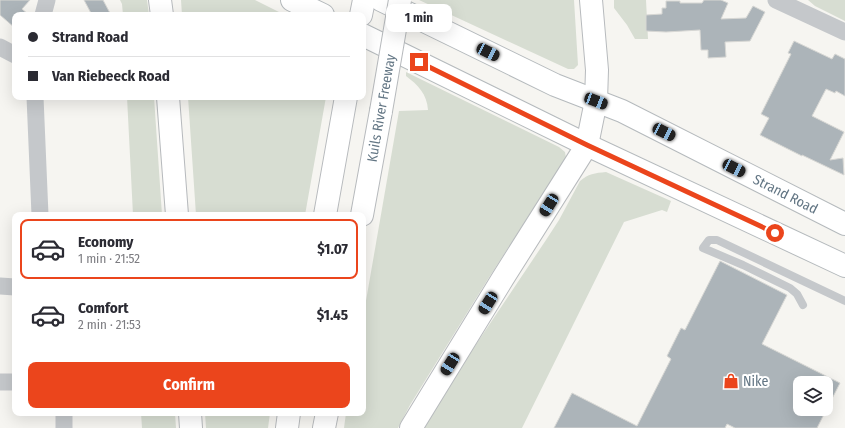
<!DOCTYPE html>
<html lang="en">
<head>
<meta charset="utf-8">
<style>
  body { margin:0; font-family:"Fira Sans Condensed",sans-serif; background:#f2f2f3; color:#2b2b33; height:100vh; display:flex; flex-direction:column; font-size:15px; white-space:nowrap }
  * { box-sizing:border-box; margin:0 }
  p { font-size:13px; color:#7c7c81 }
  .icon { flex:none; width:22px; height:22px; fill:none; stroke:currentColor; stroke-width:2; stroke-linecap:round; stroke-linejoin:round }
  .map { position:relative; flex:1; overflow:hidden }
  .sheet { position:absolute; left:12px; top:212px; width:354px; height:204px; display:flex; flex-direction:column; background:#fff; border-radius:8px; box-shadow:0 4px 16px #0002 }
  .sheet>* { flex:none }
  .banner { position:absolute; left:12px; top:12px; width:354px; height:88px; border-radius:8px; box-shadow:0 4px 16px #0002; display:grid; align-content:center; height:88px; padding:0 16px; background:#fff }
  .controls { position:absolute; left:793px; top:376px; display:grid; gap:8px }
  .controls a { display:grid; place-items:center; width:40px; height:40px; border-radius:8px; background:#fff; box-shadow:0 4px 16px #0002; font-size:20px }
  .end { position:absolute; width:18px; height:18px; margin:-9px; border:5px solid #eb451c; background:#fff; box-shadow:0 0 0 2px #fff }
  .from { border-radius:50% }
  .bubble { position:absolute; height:28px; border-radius:8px; background:#fff; box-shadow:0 4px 16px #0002; font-size:13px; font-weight:700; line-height:28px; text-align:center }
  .car { position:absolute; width:12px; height:24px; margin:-12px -6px; border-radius:5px; box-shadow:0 0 3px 1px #0007; background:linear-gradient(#222 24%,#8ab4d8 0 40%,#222 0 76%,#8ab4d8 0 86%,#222 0) }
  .banner b { display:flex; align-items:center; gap:14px; height:38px; font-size:15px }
  .banner b+b { border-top:1px solid #e1e1e2 }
  .banner i { width:10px; height:10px; background:#2b2b33 }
  ul { padding:7px 0 0; list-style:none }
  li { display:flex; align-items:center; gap:12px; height:60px; margin:0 8px 6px; padding:0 8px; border:2px solid transparent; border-radius:8px }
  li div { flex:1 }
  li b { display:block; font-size:15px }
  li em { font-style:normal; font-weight:700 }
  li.on { border-color:#eb451c }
  li>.icon { width:36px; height:36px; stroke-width:1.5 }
  .cta { display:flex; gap:8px; margin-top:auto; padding:8px 16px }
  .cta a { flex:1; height:46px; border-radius:8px; background:#eb451c; color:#fff; font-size:16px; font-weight:700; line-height:46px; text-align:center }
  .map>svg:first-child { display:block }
  .green { fill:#d7ddd2 }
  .building { fill:#acb4b9; stroke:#d7d7d4; fill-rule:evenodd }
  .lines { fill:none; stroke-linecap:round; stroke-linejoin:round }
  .primary-casing { stroke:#b5babd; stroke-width:24 }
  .highway-casing { stroke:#b7babd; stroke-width:24 }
  .lane { stroke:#c5c8cb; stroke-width:8 }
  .street { stroke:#c5c8cb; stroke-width:17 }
  .primary { stroke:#fff; stroke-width:22 }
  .highway { stroke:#fff; stroke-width:22 }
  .highway-bridge-casing { stroke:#b7babd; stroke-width:24; stroke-linecap:butt }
  .highway-bridge { stroke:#fff; stroke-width:22 }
  .route { stroke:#eb451c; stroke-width:5 }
  .labels { text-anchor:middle; stroke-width:4; stroke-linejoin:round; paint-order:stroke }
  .street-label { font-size:14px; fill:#637684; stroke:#fff }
  .poi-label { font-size:14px; fill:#637684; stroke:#fff; text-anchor:start }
</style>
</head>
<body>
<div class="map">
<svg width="845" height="428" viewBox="0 0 845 428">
  <rect width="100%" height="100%" fill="#f6f5f1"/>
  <!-- green -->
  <path class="green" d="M 120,0 L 147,0 L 149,15 L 123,15 L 122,4 Z
    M 181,0 L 255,0 L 285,15 L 182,15 Z
    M 419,0 L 574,0 L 578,65 L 574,69 L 568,69 Z
    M 614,0 L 646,0 L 648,39 L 635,39 L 627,25 L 614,8 Z
    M 808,0 L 845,0 L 845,21 L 815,6 Z
    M 406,72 L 559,147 L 565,152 L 566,158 L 488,279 L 410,405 L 398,428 L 344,428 L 346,413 L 363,413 L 363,318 L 399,111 L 428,110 C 427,94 418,85 406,76 Z
    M 127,97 L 154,97 L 162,215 L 133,215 Z
    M 188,97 L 326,97 L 305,215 L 196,215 Z
    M 606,172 L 671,201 L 667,212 L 662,210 L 624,222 L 522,428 L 422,428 L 436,404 L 546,240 L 559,220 L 580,181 C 588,174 595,173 606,172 Z
    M 141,413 L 175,413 L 176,428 L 142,428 Z
    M 205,413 L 270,413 L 268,428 L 206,428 Z"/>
  <!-- building -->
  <path class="building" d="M 0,0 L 30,0 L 22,9 L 29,15 L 15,15 L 15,28 L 0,15 Z
    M 84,0 L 103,0 L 111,15 L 92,15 Z
    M 704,0 L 721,0 L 728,3 L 721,19 L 746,18 L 753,6 L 765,12 L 750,41 L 725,42 L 726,57 L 708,58 L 708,50 L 701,50 L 700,30 L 666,32 L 646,31 L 646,15 L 662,14 L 662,8 L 666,8 L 666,1 L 680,1 L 680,3 L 702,3 Z
    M 794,41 L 832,59 L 835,54 L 845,59 L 845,96 L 836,91 L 835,93 L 826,89 L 812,116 L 844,132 L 830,160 L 843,158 L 844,175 L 802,155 L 802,156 L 760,135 L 769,118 L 761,114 L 791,54 L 788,53 Z
    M 720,261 L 787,295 L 762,344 L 840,383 L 817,428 L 735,428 L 727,424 L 725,428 L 554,428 L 572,393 L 637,426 L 671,359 L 667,356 L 681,328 L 685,330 ZM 800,383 L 826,383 L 826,409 L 800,409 Z"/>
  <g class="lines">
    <defs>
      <g id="primary">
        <path d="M 292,0 L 323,15"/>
        <path id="s1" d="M 381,0 L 555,85 L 622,111 L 845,224"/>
        <path d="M 363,35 L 587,145 L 845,266"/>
      </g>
      <path id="highway" d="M 160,0 L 162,15
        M 361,15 L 364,0
        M 168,97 L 177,215
        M 325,215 L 346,97
        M 362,215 L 381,111
        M 190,413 L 191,428
        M 287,428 L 289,413
        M 324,428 L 327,413
        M 411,428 L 503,278 L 587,145 L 596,101 L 597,70 L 591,0"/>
    </defs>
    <!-- primary casing -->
    <use href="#primary" class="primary-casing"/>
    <!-- highway casing -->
    <use href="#highway" class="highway-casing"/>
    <!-- lane -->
    <path class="lane" d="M 803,305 L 797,294 L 790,288 L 743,265 L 703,248 L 709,240 L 717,240 L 845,301"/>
    <!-- street -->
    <path class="street" d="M 776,0 L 845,32
      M 43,15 L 47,0
      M 0,47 L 15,55
      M 35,97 L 40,215
      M 0,286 L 15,287
      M 0,382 L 15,382
      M 64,413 L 64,428"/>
    <!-- primary -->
    <use href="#primary" class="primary"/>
    <!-- highway -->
    <use href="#highway" class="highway"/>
    <defs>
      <path id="highway-bridge" d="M 381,111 L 400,0"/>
    </defs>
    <!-- highway-bridge casing -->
    <use href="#highway-bridge" class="highway-bridge-casing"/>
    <!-- highway-bridge -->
    <use href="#highway-bridge" class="highway-bridge"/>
  </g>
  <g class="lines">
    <!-- route -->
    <path class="route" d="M 419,62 L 587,145 L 775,233"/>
  </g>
  <!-- icons -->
  <defs>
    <symbol id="shop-bare" viewBox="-9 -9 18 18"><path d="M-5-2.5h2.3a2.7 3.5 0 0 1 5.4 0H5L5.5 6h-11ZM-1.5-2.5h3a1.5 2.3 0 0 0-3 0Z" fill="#eb451c" stroke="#fff" stroke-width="2.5" paint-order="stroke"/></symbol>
  </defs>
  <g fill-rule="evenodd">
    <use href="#shop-bare" x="720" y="370" width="22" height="22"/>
  </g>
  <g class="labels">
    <!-- street labels -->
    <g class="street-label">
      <text transform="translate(381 108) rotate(-80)" y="5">Kuils River Freeway</text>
      <text dy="5" stroke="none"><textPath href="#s1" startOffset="449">Strand Road</textPath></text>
    </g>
    <!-- poi labels -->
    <g class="poi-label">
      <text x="743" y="386">Nike</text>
    </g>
  </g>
</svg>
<div class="controls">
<a><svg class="icon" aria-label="layers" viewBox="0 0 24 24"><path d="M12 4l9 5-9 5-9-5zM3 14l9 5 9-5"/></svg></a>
</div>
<i class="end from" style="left:775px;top:233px"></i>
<i class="end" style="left:419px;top:62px"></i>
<div class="bubble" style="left:386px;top:4px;width:66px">1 min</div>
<i class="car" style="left:488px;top:52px;rotate:116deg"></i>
<i class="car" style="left:596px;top:101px;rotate:111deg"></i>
<i class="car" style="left:664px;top:132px;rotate:117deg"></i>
<i class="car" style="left:734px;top:168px;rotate:117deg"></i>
<i class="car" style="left:549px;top:205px;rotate:212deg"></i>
<i class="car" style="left:488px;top:303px;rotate:212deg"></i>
<i class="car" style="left:450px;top:364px;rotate:212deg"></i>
<div class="banner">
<b><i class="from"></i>Strand Road</b>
<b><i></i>Van Riebeeck Road</b>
</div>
<section class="sheet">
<ul>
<li class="on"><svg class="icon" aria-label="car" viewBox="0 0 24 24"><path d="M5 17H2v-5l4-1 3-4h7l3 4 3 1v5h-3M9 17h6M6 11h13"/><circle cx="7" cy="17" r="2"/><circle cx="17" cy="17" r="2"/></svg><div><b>Economy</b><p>1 min · 21:52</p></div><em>$1.07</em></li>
<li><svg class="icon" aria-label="car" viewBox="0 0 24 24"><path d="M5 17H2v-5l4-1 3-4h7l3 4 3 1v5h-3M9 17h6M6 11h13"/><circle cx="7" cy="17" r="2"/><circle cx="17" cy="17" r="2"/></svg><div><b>Comfort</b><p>2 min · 21:53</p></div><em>$1.45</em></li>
</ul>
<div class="cta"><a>Confirm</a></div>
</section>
</div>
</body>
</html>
